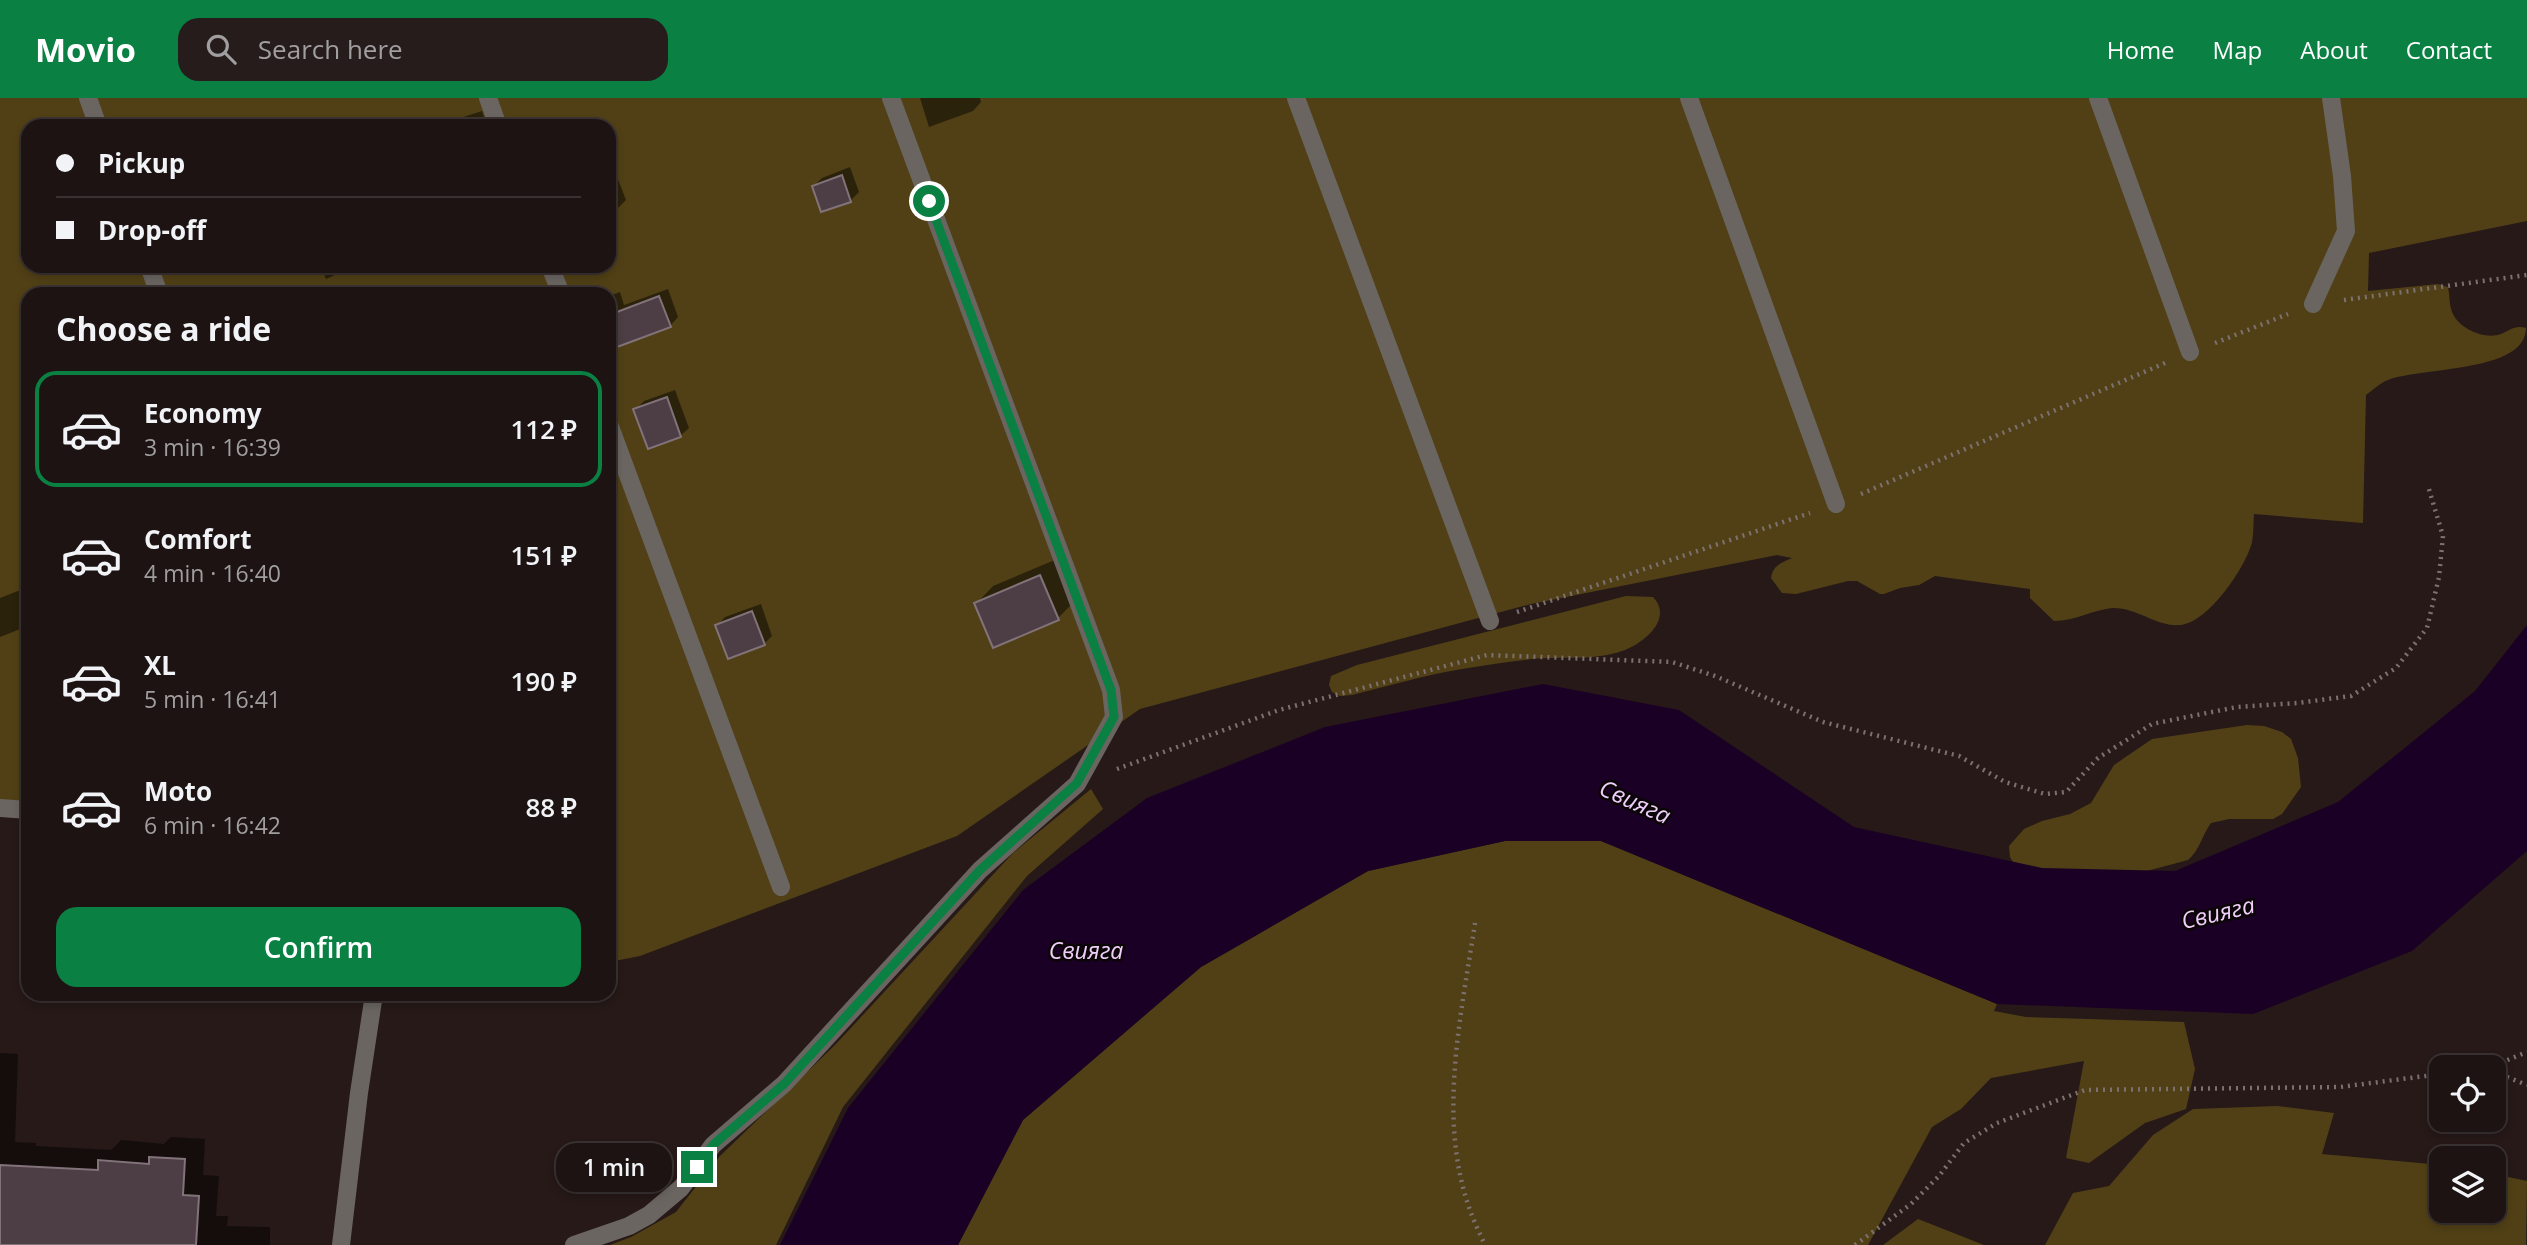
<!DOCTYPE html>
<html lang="en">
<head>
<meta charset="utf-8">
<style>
  body { margin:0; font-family:"Open Sans",sans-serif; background:#251c1b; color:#f1f3f6; height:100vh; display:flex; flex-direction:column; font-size:26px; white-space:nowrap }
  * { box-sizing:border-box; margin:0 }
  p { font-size:23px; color:#a09e9f }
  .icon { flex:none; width:38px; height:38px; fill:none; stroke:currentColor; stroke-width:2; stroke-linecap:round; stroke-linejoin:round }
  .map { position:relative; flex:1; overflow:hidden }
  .side { position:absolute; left:21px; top:189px; width:595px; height:714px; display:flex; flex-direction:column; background:#1c1312; border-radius:21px; box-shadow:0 4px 10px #0003,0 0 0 2px #3a3232 }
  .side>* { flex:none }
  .hud { position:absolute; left:21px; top:21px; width:595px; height:154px; border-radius:21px; box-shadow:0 4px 10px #0003,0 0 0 2px #3a3232; display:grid; align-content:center; height:154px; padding:0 35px; background:#1c1312 }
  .tools { position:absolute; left:2429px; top:957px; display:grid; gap:14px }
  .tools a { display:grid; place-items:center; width:77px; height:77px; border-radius:14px; background:#1c1312; box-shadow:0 4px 10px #0003,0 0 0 2px #3a3232; font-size:35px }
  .end { position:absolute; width:32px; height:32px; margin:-16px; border:9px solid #0b8043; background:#fff; box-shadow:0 0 0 4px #fff }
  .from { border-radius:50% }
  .bubble { position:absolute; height:49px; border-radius:21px; background:#1c1312; box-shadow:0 4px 10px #0003,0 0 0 2px #3a3232; font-size:23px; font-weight:600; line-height:49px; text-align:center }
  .hud b { display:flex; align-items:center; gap:24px; height:66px; font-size:26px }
  .hud b+b { border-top:2px solid #3a3232 }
  .hud i { width:18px; height:18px; background:#f1f3f6 }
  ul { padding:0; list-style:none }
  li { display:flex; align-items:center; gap:21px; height:116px; margin:0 14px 10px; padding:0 21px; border:4px solid transparent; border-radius:21px }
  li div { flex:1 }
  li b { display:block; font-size:26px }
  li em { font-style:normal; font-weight:600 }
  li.active { border-color:#0b8043 }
  li>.icon { width:63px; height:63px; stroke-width:1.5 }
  h2 { padding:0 35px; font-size:32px; line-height:84px }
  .action { display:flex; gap:14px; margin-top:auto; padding:14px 35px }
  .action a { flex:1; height:80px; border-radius:21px; background:#0b8043; color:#fff; font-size:28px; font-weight:600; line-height:80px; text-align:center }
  header { display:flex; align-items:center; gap:42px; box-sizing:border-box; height:98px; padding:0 35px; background:#0b8043; color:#fff }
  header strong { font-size:33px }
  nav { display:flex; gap:38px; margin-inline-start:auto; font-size:24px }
  .search { width:490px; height:63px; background:#251c1b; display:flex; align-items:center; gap:18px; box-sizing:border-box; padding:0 24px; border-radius:21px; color:#a09e9f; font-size:26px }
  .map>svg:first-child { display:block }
  .green { fill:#514016; fill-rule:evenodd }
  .water { fill:#1b0025 }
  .shadow { fill:#0007 }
  .building { fill:#4c3e44; stroke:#817379; stroke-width:2 }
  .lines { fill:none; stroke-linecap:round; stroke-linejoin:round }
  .path { stroke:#7d7170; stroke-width:4.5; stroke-dasharray:2 5; stroke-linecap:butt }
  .minor { stroke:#6a6561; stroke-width:18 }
  .route { stroke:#0b8043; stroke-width:9 }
  .labels { text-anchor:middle; stroke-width:5; stroke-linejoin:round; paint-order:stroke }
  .water-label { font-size:23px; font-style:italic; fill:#f0cefc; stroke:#0b0606 }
</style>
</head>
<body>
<header>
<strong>Movio</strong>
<div class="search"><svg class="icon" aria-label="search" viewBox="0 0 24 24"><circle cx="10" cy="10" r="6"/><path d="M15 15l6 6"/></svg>Search here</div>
<nav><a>Home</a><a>Map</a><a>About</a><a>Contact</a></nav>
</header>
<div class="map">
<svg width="2527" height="1147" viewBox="0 0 2527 1147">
  <rect width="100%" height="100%" fill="#261918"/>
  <!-- green -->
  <path class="green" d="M 0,0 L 2527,0 L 2527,123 L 2369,155 L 2368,193 L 2438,186 L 2448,189 C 2450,198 2449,209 2453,216 C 2460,231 2485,242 2501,236 C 2511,232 2515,227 2526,230 C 2526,275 2420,269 2388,282 C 2380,285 2373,292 2366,297 L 2363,425 L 2254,416 C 2253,425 2254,435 2252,444 C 2246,469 2208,525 2180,527 C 2156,529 2137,509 2112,510 C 2092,512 2075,523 2054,523 L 2030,500 L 2030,491 L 1935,478 L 1919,487 L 1900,490 L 1884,496 L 1880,496 L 1857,483 L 1848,483 L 1796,496 L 1782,495 L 1771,480 C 1773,467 1781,465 1792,460 L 1777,457 L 1531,506 L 1140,611 L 957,738 L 640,858 L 609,864 L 609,196 L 28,196 L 28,716 L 0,716 ZM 28,28 L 609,28 L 609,168 L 28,168 Z
    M 1626,498 L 1653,499 C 1674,521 1643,546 1622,553 C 1594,563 1561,558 1531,561 C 1508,564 1485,567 1462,571 C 1425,577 1388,588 1352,597 L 1340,598 L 1332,594 L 1329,587 L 1331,578 L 1357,567 Z
    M 2247,627 L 2264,628 L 2282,634 L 2291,641 L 2298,660 L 2301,689 L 2282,716 L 2273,721 L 2229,721 L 2211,725 C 2202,737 2200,752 2188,762 L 2117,781 L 2018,773 L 2010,759 L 2009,748 L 2024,731 L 2042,723 L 2070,716 L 2091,705 L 2114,667 L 2152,641 Z
    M 1091,691 L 1103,711 L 1027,778 L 843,1009 L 776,1147 L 610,1147 L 631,1139 L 676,1114 L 720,1058 L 836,946 L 1013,755 Z
    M 1505,743 L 1601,743 L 1997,906 L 1994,913 L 2026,919 L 2184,924 L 2195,971 L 2186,1011 L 2145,1025 L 2089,1065 L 2066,1060 L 2084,963 L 1991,980 L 1961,1011 L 1932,1029 L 1868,1147 L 958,1147 L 1023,1022 L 1201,869 L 1368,773 Z
    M 2277,1008 L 2334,1015 L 2322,1056 L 2441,1067 L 2441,1113 L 2494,1113 L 2494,1076 L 2527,1083 L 2526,1147 L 2045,1147 L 2073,1095 L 2109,1088 L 2153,1037 L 2193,1011 Z
    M 1918,1121 L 1984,1147 L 1883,1147 Z"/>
  <!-- water -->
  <path class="water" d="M 2527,527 L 2527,753 L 2412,853 L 2253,916 L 1997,906 L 1601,743 L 1505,743 L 1368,773 L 1201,869 L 1023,1022 L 958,1147 L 780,1147 L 848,1010 L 1023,792 L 1147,700 L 1325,629 L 1543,586 L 1679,612 L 1854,729 L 2042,770 L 2175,773 L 2338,704 L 2475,593 Z"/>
  <!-- shadow -->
  <path class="shadow" d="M 920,0 L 980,0 L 981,4 L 973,13 L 929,29 Z
    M 482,13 L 487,28 L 445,28 L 448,24 Z
    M 850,69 L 859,94 L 851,102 L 822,112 L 814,88 L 822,80 Z
    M 616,76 L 626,102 L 609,119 L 609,78 Z
    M 321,168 L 355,168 L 326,181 Z
    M 668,191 L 678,219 L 670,228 L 625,244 L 620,249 L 609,253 L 609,198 L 620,194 L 624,207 Z
    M 675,292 L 689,330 L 680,338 L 635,312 L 644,303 Z
    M 1057,461 L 1075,503 L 1058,520 L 976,506 L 993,488 Z
    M 28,489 L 28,528 L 0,539 L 0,500 Z
    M 761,506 L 772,538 L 764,546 L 717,528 L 725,519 Z
    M 0,955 L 18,956 L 15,1044 L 36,1045 L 36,1048 L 111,1052 L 121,1042 L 164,1046 L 171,1039 L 205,1041 L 203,1077 L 219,1078 L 216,1118 L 228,1118 L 227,1128 L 270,1129 L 270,1147 L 0,1147 Z"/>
  <!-- building -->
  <path class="building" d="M 842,77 L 851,104 L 821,114 L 812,88 Z
    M 659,198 L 671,229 L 609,252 L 609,217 Z
    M 667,299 L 681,339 L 648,351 L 633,311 Z
    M 1040,477 L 1059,522 L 993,550 L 974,505 Z
    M 752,513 L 765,547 L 728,561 L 715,527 Z
    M 149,1059 L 185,1061 L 183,1097 L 199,1098 L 196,1147 L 0,1147 L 0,1067 L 98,1072 L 98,1062 L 149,1066 Z"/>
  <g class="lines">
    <!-- path -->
    <path class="path" d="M 2344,202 L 2527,177
      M 2215,245 L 2288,216
      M 1861,396 L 2165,265
      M 1517,514 L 1810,415
      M 1117,671 L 1279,612 L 1487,557 L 1672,564 L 1715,578 L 1823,624 L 1959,658 L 2005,684 L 2045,696 L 2066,694 L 2098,660 L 2152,626 L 2237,609 L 2297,605 L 2351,598 L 2396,570 L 2427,530 L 2439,479 L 2443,438 L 2428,388
      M 1475,825 C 1461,918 1437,1021 1470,1112 C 1474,1124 1480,1136 1485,1147
      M 2488,970 L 2527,954
      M 2494,974 L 2527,987
      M 1855,1147 L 1911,1106 L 1939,1078 L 1964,1045 L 1997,1025 L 2085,992 L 2340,989 L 2441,976"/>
    <!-- minor -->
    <path class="minor" d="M 88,0 L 98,28
      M 488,0 L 498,28
      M 1296,0 L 1490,523
      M 1689,0 L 1836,406
      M 2098,0 L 2190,254
      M 149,168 L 159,196
      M 550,168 L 561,196
      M 2313,206 L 2346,133 L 2342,78 L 2331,0
      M 609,326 L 781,789
      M 0,710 L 28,712
      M 341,1147 L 359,995 L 374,896
      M 574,1147 L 629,1128 L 649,1117 L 681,1090 L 713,1047 L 784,986 L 980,772 L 1077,686 L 1114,619 L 1111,592 L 891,0"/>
  </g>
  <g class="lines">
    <!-- route -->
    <path class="route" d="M 697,1069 L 713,1047 L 784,986 L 980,772 L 1077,685 L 1114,619 L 1111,592 L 929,103"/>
  </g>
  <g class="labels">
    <!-- water labels -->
    <g class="water-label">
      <text transform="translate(1635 704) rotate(24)" y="8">Свияга</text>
      <text transform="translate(2218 815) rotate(-13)" y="8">Свияга</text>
      <text x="1086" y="861">Свияга</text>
    </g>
  </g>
</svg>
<div class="tools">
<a><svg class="icon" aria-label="locate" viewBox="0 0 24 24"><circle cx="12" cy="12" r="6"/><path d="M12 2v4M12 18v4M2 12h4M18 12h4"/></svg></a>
<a><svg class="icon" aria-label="layers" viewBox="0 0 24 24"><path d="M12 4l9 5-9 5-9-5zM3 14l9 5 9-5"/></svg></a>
</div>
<i class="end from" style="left:929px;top:103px"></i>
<i class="end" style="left:697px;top:1069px"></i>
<div class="bubble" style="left:556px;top:1045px;width:116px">1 min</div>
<div class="hud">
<b><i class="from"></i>Pickup</b>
<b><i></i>Drop-off</b>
</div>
<section class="side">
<h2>Choose a ride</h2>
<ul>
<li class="active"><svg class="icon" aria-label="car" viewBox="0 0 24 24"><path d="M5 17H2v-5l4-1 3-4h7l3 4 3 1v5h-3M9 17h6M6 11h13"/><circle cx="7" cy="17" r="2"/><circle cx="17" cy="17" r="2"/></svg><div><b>Economy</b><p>3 min · 16:39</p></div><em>112 ₽</em></li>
<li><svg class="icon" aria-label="car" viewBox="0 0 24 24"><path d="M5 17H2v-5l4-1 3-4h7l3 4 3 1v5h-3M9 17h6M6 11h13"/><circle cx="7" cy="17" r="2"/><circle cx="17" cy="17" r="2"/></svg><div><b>Comfort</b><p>4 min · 16:40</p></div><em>151 ₽</em></li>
<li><svg class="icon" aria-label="car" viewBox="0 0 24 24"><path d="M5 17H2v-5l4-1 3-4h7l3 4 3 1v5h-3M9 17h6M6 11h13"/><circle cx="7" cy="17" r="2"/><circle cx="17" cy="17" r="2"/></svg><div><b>XL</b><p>5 min · 16:41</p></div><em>190 ₽</em></li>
<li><svg class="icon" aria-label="car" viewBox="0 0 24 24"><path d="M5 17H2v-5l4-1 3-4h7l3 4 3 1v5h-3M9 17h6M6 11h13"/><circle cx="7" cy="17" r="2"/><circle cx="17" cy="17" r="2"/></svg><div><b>Moto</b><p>6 min · 16:42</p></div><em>88 ₽</em></li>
</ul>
<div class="action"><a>Confirm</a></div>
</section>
</div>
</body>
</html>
